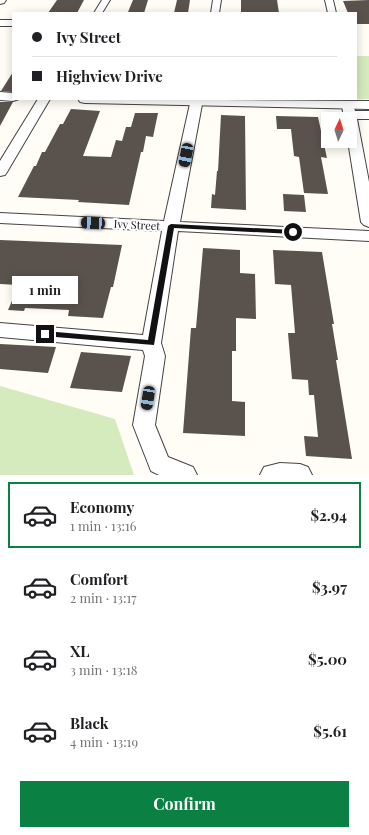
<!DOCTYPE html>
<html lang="en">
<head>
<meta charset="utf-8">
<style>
  body { margin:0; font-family:"Playfair Display",serif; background:#f2f2f2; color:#202124; height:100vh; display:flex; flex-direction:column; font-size:15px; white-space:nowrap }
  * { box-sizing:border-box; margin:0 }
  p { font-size:13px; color:#757577 }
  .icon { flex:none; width:22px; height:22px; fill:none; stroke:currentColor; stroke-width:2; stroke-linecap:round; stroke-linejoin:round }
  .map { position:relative; height:475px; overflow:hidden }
  .panel { display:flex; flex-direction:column; background:#fff; flex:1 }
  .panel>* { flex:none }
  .banner { position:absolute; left:12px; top:12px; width:345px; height:88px; border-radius:0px; box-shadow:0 2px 10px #0003; display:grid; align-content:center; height:88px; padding:0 20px; background:#fff }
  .needle { width:26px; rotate:4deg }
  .controls { position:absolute; left:321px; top:112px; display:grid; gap:8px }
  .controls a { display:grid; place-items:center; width:36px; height:36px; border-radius:0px; background:#fff; box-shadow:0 2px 10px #0003; font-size:20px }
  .end { position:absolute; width:18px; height:18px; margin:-9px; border:5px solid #111; background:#fff; box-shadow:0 0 0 2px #fff }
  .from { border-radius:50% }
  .bubble { position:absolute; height:28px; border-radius:0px; background:#fff; box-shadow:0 2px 10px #0003; font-size:13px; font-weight:700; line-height:28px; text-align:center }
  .car { position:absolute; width:12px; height:24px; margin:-12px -6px; border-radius:5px; box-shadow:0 0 3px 1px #0007; background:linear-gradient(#222 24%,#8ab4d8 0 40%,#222 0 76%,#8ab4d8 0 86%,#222 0) }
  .banner b { display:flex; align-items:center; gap:14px; height:38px; font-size:15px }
  .banner b+b { border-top:1px solid #e0e0e0 }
  .banner i { width:10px; height:10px; background:#202124 }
  ul { padding:7px 0 0; list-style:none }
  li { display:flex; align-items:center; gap:12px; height:66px; margin:0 8px 6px; padding:0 12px; border:2px solid transparent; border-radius:0px }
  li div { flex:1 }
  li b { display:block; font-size:15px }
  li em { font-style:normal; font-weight:700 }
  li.current { border-color:#0b8043 }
  li>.icon { width:36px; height:36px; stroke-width:1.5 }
  .button { display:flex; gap:8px; margin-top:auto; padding:8px 20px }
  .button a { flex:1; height:46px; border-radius:0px; background:#0b8043; color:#fff; font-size:16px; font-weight:700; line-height:46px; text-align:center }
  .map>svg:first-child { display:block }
  .green { fill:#d5ebbd }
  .building { fill:#5a524d }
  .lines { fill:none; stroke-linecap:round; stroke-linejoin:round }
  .minor-casing { stroke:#444; stroke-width:2 }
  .tertiary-casing { stroke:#444; stroke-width:2 }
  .minor { fill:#fff; fill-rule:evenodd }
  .tertiary { fill:#fff; fill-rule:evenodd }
  .route { fill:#111 }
  .labels { text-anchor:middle; stroke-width:4; stroke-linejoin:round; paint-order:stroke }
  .street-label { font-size:11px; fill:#111; stroke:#fff }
</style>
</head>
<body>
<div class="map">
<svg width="369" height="475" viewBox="0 0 369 475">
  <rect width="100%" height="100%" fill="#fffdf5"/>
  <!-- green -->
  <path class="green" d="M 356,56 L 369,56 L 369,99 L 356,99 Z
    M 0,386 L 115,419 L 134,475 L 0,475 Z"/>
  <!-- building -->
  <path class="building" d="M 57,0 L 84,0 L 77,13 L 48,13 Z
    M 133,0 L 148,0 L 144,13 L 128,12 Z
    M 177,0 L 190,0 L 188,13 L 174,13 Z
    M 241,0 L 277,0 L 279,13 L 241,13 Z
    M 369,0 L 369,24 L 356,24 L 356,13 L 348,13 L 343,1 Z
    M 13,72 L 13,92 L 1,91 Z
    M 0,102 L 13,102 L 0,126 Z
    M 71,109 L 100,111 L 83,156 L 111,157 L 116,140 L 122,141 L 126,127 L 131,127 L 135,113 L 158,113 L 153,137 L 146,136 L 143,152 L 141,152 L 129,205 L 78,202 L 79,200 L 18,197 L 34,166 L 36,166 L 42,152 L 45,152 L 60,124 L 63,124 Z
    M 221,115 L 245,116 L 246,210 L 211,208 L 212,194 L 215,195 L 217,171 L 218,171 Z
    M 276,116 L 318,117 L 327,158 L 321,157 L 328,194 L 304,193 L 299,157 L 294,156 L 291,129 L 277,129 Z
    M 283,194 L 304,195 L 306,212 L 284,211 Z
    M 0,240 L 122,245 L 113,287 L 111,287 L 103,318 L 68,316 L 69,310 L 25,308 L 24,311 L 8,310 L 19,285 L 0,284 Z
    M 203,248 L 240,250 L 240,273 L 255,274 L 256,319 L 236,318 L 236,351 L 232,351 L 232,401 L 245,402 L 245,436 L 183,433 L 191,328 L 196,328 Z
    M 273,250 L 322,252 L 334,324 L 332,324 L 338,360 L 336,360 L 352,459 L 306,456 L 304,436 L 318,437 L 314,395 L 309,395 L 308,380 L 292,379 L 288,333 L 295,333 L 291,285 L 275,284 Z
    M 0,344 L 56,347 L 48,373 L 0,369 Z
    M 81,352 L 131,356 L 122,392 L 70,388 Z"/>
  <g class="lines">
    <defs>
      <path id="minor" d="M 102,0 L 110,0 L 102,13 L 94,13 Z
        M 213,0 L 221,0 L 219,13 L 211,13 Z
        M 325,0 L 333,0 L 336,13 L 328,13 Z
        M 0,20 L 13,20 L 13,26 L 0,26 Z
        M 38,99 L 50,99 L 7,172 L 5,175 L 0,176 L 0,161 Z
        M 191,99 L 203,99 L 180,222 L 369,231 L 369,241 L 178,231 L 161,343 L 165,356 L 155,425 L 168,457 L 193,467 L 197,475 L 159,475 L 151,471 L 133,425 L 145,356 L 143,350 L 0,337 L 0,323 L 143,335 L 162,231 L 0,223 L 0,213 L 164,221 Z
        M 348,101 L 352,102 L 355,111 L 369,111 L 369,119 L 357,119 L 369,182 L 369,227 L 364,225 L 361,222 L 348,141 L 350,141 L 350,119 L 344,119 L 342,105 L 344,102 Z
        M 280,463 L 300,464 L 308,467 L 312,475 L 260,475 L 264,467 Z"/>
      <path id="tertiary" d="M 0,0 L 6,0 L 4,3 L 0,4 Z
        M 0,92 L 13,93 L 13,99 L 19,99 L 13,101 L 0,100 Z
        M 78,99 L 369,101 L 369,109 L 85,103 L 80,102 Z"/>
    </defs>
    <!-- minor casing -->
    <use href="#minor" class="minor-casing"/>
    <!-- tertiary casing -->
    <use href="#tertiary" class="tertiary-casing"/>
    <!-- minor -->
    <use href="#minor" class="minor"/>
    <!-- tertiary -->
    <use href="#tertiary" class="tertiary"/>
  </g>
  <!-- route -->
  <path class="route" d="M 171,224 L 293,230 L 296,232 L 293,234 L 174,228 L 154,345 L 43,336 L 42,334 L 45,331 L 148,340 L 168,226 Z"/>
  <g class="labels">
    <!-- street labels -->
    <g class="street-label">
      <text transform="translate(137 225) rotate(3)" y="4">Ivy Street</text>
    </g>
  </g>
</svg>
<div class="controls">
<a><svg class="needle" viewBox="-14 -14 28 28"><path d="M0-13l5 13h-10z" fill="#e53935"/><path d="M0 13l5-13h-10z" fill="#757577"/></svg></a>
</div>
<i class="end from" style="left:293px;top:232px"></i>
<i class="end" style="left:45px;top:334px"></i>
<div class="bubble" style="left:12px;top:276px;width:66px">1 min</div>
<i class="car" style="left:186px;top:155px;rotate:191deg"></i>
<i class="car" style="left:93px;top:223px;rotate:273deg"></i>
<i class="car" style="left:148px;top:398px;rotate:189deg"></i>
<div class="banner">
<b><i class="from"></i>Ivy Street</b>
<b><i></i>Highview Drive</b>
</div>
</div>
<section class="panel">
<ul>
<li class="current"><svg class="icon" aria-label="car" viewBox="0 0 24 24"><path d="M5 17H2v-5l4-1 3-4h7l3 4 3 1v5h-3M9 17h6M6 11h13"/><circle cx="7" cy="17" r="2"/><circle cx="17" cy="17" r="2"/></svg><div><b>Economy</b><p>1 min · 13:16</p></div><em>$2.94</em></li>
<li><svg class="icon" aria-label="car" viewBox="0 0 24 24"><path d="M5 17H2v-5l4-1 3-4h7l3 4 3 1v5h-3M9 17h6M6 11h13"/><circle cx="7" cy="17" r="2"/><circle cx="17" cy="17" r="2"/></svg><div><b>Comfort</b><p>2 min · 13:17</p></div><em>$3.97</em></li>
<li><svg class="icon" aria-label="car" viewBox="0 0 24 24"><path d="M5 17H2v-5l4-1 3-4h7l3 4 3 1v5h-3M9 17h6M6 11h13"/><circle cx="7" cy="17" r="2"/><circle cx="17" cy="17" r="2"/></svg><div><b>XL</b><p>3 min · 13:18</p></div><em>$5.00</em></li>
<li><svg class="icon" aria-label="car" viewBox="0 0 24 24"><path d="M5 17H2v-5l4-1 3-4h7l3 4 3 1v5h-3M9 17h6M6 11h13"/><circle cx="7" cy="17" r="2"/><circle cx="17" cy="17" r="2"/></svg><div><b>Black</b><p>4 min · 13:19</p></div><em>$5.61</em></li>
</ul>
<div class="button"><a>Confirm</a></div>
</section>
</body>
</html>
